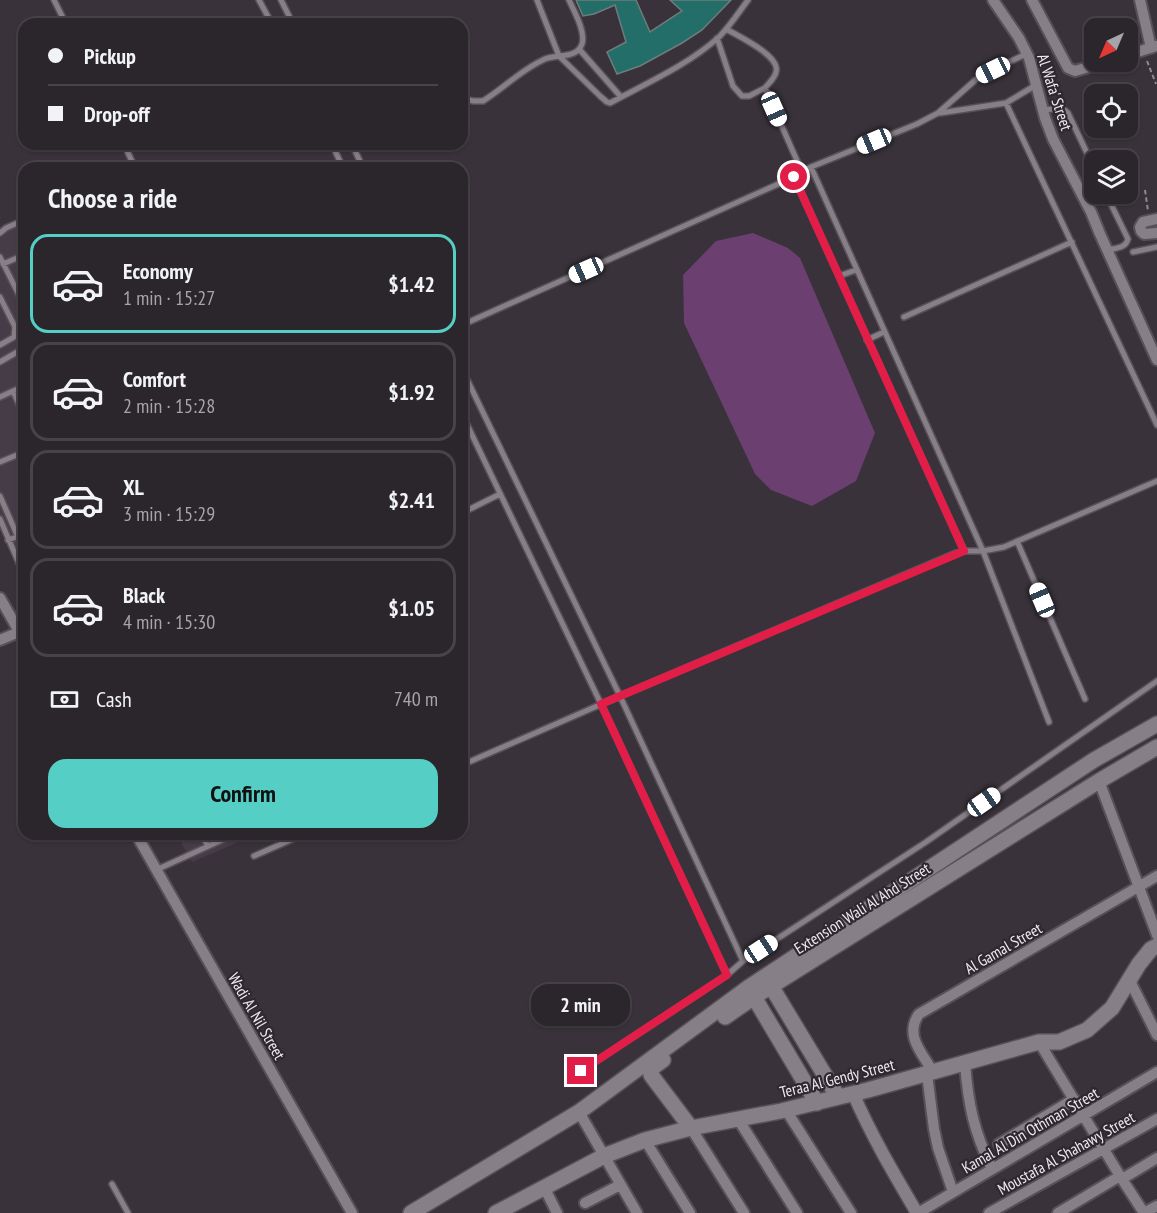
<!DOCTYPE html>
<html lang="en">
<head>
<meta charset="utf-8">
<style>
  body { margin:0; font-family:"PT Sans Narrow",sans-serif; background:#332e34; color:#f1f3f6; height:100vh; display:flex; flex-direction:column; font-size:22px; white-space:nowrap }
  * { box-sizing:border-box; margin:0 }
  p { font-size:20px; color:#a6a5a9 }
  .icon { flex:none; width:33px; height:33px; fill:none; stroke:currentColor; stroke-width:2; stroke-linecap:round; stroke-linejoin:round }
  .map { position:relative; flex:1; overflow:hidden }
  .details { position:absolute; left:18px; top:162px; width:450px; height:678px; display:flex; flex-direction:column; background:#2b262c; border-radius:18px; box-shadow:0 2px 4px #0004,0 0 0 2px #474348 }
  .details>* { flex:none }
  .guide { position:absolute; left:18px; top:18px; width:450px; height:132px; border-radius:18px; box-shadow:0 2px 4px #0004,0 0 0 2px #474348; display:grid; align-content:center; height:132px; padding:0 30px; background:#2b262c }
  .needle { width:39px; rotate:224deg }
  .controls { position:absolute; left:1084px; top:18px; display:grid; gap:12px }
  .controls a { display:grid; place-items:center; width:54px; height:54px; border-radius:12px; background:#2b262c; box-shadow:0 2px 4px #0004,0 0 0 2px #474348; font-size:30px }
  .end { position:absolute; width:27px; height:27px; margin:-14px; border:8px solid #e11d48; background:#fff; box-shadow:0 0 0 3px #fff }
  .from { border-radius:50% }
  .bubble { position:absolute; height:42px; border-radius:18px; background:#2b262c; box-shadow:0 2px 4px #0004,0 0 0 2px #474348; font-size:20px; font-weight:700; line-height:42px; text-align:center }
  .car { position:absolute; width:18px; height:36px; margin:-18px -9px; border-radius:8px; box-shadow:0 0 4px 2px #0007; background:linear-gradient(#fff 24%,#345 0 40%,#fff 0 76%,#345 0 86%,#fff 0) }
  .guide b { display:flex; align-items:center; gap:21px; height:57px; font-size:22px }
  .guide b+b { border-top:2px solid #474348 }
  .guide i { width:15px; height:15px; background:#f1f3f6 }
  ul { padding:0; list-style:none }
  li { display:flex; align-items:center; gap:18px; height:99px; margin:0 12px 9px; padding:0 18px; border:3px solid #474348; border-radius:18px }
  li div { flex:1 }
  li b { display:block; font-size:22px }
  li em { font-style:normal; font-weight:700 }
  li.current { border-color:#55cec5 }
  li>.icon { width:54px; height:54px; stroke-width:1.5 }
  h2 { padding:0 30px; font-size:27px; line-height:72px }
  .pay { display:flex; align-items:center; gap:15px; height:66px; padding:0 30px; font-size:22px }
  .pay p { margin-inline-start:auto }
  .cta { display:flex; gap:12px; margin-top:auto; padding:12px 30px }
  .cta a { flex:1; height:69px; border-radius:18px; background:#55cec5; color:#111; font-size:24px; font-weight:700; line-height:69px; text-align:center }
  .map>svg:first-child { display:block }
  .built { fill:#463c48 }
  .green { fill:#6b3f70 }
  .building { fill:#236e69; stroke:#6e7c7b; stroke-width:1.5 }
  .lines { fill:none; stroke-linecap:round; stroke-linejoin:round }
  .service-casing { stroke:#575057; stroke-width:8 }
  .minor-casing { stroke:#575057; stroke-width:14 }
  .tertiary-casing { stroke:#575057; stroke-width:15 }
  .secondary-casing { stroke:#575057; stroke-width:18 }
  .path { stroke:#8f8990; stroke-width:2; stroke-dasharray:4.5 3; stroke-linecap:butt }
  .service { stroke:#877f88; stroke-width:5 }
  .minor { stroke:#877f88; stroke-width:10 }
  .tertiary { stroke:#877f88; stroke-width:12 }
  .secondary { stroke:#877f88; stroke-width:15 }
  .route { stroke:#e11d48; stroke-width:8 }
  .labels { text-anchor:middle; stroke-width:4.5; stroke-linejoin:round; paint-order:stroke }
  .street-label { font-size:16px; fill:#efeaef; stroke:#2f2830 }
</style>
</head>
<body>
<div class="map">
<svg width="1157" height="1213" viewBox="0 0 1157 1213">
  <rect width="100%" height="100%" fill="#39323a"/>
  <!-- built -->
  <path class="built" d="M 24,222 L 24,570 L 0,529 L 0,233 Z
    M 176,834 L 257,834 L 192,862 Z"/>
  <!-- green -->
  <path class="green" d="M 753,233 L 788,248 L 800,258 L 875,433 L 856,481 L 812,506 L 771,490 L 755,474 L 684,323 L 683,275 L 716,241 Z"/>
  <!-- building -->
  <path class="building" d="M 576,0 L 636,0 L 650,32 L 682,11 L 670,0 L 731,0 L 702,30 L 682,43 L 640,66 L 617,74 L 607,52 L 626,42 L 615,5 L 594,14 L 583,16 Z"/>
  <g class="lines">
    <defs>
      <path id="service" d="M 54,0 L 66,24
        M 259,0 L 272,24
        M 281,0 L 293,24
        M 537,0 L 559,56 L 600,96 L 607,102 L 610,103 C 647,83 688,65 719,37 C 730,26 739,12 748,0
        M 726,29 C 738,36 781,56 776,72 C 775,78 768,84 765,88
        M 717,38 L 733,86 L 742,96 L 749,96 L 765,88 L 802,172
        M 579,49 L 621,97
        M 462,98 L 473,101 L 483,101 C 504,88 522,69 545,59 C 557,54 577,59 582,44 C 586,32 574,11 569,0
        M 1006,103 L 1157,425
        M 1043,110 L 1062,108 L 1068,113 L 1095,170
        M 940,113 L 1006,103 L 1036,85
        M 124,144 L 135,168
        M 332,144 L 343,168
        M 352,144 L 363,168
        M 811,167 L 983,551 L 1049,722
        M 794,177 L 964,551
        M 1106,194 L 1128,239 C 1126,248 1116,248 1108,250
        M 0,233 L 6,228 L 24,220
        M 1133,252 L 1157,247
        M 0,257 L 24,305
        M 3,264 L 24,255
        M 839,276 L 856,270
        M 0,297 L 15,327 L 14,337 L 0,345
        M 904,317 L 1072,242
        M 462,325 L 794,177 L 811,167 L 917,124 L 938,113 L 980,76 L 1026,54
        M 867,340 L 884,332
        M 0,362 L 24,348
        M 462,369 L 620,696 L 743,961
        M 13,391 L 24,416
        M 0,397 L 24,386
        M 462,414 L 601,704 L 727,975
        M 0,462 L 24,452
        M 0,496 L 24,551
        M 462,513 L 500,494
        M 0,519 L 24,575
        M 8,540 L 24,534
        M 1017,541 L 1085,699
        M 462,765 L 620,696 L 956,553 L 964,551 L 983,551 L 1004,547 L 1157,481
        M 201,834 L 208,846
        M 254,856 L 304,834
        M 156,870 L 235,834
        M 581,1071 L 727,975 L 743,961 L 926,842 L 1157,681
        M 112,1184 L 128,1213"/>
      <path id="minor" d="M 993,0 L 1019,38 L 1029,58 L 1045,118 L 1053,139 L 1091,212 L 1100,234 L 1157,360
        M 1032,0 L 1068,68 L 1075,71 L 1106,62
        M 1140,0 L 1151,48
        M 1128,55 L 1156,46
        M 1157,219 L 1143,222 L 1140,227 L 1141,231 L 1144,234 L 1157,233
        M 0,598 L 24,640
        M 0,640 L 19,632
        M 1099,781 L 1157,935
        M 136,834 L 352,1213
        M 1130,981 L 1157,1035
        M 1039,1042 L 1120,1176 L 1144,1213
        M 965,1063 C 968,1104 974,1132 992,1169
        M 933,1072 C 922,1053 904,1035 919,1014 L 1157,876
        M 927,1074 L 934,1129 L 938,1148 L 953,1192
        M 786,1110 L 851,1213
        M 579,1112 L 637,1213
        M 738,1119 L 797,1213
        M 691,1128 L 744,1213
        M 645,1140 L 690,1213
        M 999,1144 L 1074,1099
        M 1122,1179 L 1157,1158
        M 544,1187 L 557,1213
        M 585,1203 L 620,1185
        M 918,1213 L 1157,1072
        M 989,1213 L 1157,1119
        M 1058,1213 L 1120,1176
        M 1144,1213 L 1157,1206"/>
      <path id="tertiary" d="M 853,1093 C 871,1135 894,1174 917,1213"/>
      <path id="secondary" d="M 771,986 L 838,1097
        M 754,997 L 817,1103
        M 725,1017 L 754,997 L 1099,781 L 1157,747
        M 663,1060 L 652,1068 L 651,1075 L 691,1128
        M 411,1213 L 579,1112 L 749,987 L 1094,760 L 1157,724
        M 496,1213 L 604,1156 L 645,1140 L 691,1128 L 781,1111 L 868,1090 L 1039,1042 L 1059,1042 L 1087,1030 L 1112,1008 L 1139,964 L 1151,949 L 1157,946"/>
    </defs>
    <!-- service casing -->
    <use href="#service" class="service-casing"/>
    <!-- minor casing -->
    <use href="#minor" class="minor-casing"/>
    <!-- tertiary casing -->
    <use href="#tertiary" class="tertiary-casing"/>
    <!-- secondary casing -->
    <use href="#secondary" class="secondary-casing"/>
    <!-- path -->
    <path class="path" d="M 1147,61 L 1156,84
      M 1145,190 L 1148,211"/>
    <!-- service -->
    <use href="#service" class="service"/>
    <!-- minor -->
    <use href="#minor" class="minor"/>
    <!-- tertiary -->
    <use href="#tertiary" class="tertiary"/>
    <!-- secondary -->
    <use href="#secondary" class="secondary"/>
  </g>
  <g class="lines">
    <!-- route -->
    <path class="route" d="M 581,1071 L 727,975 L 601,704 L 964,551 L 794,177"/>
  </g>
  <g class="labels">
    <!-- street labels -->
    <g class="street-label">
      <text transform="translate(1055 92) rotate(72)" y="6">Al Wafa' Street</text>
      <text transform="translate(862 908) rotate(-32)" y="6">Extension Wali Al Ahd Street</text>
      <text transform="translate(1003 948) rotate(-30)" y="6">Al Gamal Street</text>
      <text transform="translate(257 1016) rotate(60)" y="6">Wadi Al Nil Street</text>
      <text transform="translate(837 1078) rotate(-14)" y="6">Teraa Al Gendy Street</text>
      <text transform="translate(1030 1130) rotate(-30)" y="6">Kamal Al Din Othman Street</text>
      <text transform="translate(1066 1153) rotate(-29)" y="6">Moustafa Al Shahawy Street</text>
    </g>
  </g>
</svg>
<div class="controls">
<a><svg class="needle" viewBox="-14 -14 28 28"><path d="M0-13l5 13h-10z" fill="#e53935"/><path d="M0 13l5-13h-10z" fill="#a6a5a9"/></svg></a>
<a><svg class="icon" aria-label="locate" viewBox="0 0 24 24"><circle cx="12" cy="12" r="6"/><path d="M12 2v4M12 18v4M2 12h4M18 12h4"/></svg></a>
<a><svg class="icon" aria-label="layers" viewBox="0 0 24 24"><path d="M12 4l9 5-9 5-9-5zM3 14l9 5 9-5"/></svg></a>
</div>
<i class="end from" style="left:794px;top:177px"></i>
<i class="end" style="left:581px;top:1071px"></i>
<div class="bubble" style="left:531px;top:984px;width:99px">2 min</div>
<i class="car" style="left:993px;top:70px;rotate:244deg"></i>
<i class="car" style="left:774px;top:109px;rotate:156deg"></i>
<i class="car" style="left:874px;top:141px;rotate:247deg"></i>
<i class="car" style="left:586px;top:270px;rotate:246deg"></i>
<i class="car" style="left:1042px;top:600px;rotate:337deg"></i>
<i class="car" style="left:984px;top:802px;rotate:55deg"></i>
<i class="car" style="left:761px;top:949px;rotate:57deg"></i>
<div class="guide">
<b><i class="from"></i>Pickup</b>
<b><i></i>Drop-off</b>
</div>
<section class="details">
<h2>Choose a ride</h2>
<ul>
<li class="current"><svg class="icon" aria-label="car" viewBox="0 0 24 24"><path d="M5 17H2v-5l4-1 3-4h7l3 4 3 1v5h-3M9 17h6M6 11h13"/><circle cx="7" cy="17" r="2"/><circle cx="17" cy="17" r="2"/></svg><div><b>Economy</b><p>1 min · 15:27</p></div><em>$1.42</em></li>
<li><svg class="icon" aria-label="car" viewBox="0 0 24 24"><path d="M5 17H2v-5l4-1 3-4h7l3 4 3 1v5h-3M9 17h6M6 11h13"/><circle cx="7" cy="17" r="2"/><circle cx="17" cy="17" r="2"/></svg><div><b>Comfort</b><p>2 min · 15:28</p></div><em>$1.92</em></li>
<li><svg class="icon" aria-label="car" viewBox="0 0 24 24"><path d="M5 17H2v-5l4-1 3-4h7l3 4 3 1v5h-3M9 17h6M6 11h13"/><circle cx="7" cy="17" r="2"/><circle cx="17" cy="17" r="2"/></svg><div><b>XL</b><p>3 min · 15:29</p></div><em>$2.41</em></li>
<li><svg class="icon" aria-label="car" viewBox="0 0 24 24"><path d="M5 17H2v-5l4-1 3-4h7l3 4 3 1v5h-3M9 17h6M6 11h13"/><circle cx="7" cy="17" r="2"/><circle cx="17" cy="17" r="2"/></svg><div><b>Black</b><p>4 min · 15:30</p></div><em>$1.05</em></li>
</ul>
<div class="pay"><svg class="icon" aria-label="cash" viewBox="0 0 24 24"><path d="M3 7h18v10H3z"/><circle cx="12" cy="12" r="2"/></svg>Cash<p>740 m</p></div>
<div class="cta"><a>Confirm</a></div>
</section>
</div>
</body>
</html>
